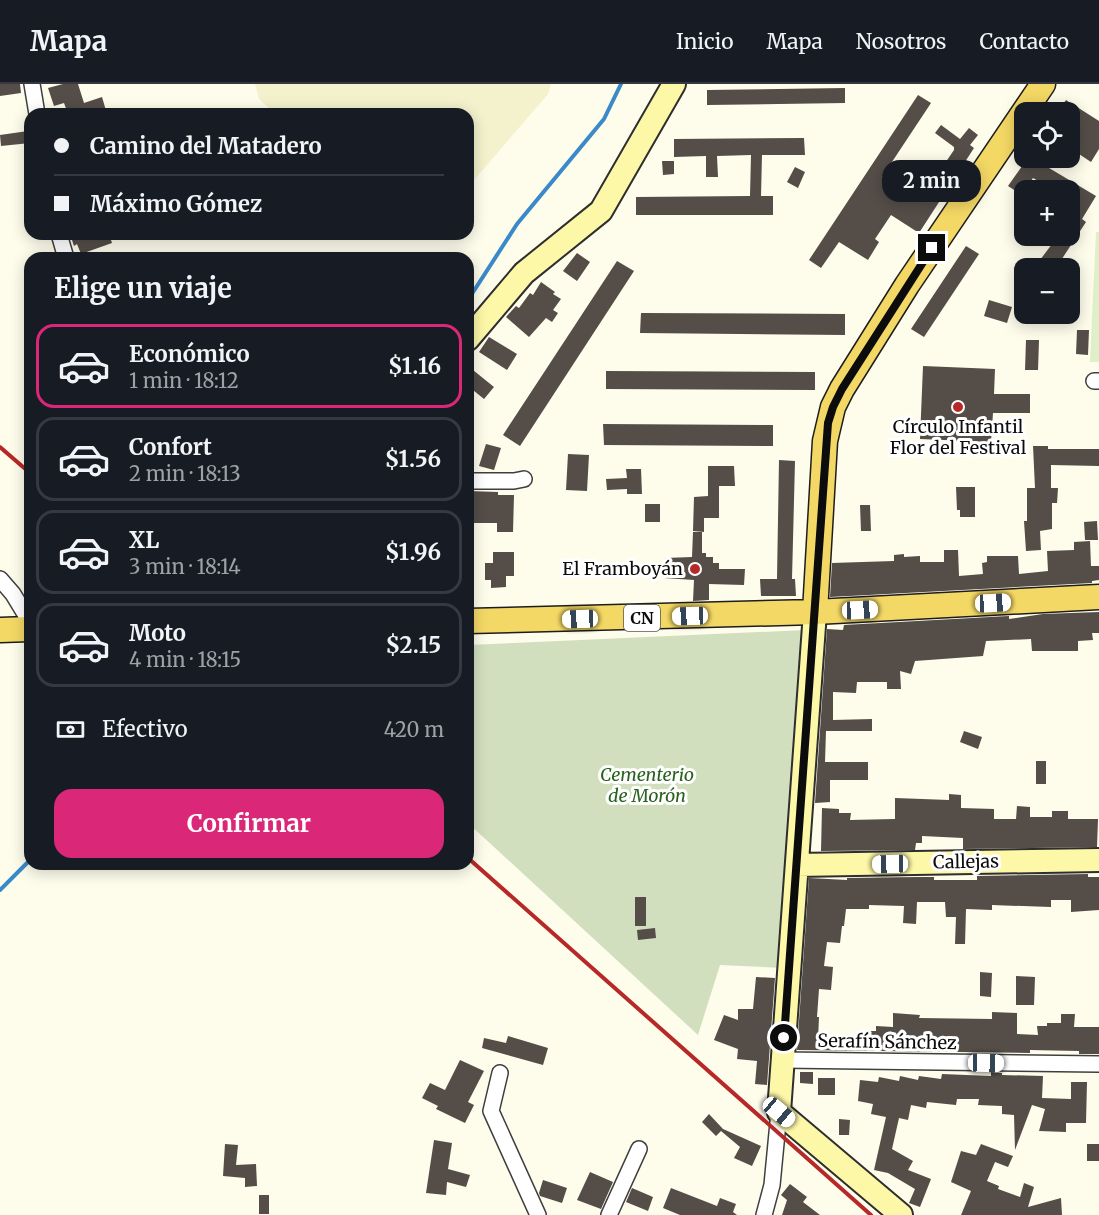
<!DOCTYPE html>
<html lang="es">
<head>
<meta charset="utf-8">
<style>
  body { margin:0; font-family:Merriweather,serif; background:#242831; color:#f1f3f6; height:100vh; display:flex; flex-direction:column; font-size:22px; white-space:nowrap }
  * { box-sizing:border-box; margin:0 }
  p { font-size:20px; color:#9ea1a6 }
  .icon { flex:none; width:33px; height:33px; fill:none; stroke:currentColor; stroke-width:2; stroke-linecap:round; stroke-linejoin:round }
  .map { position:relative; flex:1; overflow:hidden }
  .details { position:absolute; left:24px; top:168px; width:450px; height:618px; display:flex; flex-direction:column; background:#171b24; border-radius:18px; box-shadow:0 3px 15px #0003 }
  .details>* { flex:none }
  .hud { position:absolute; left:24px; top:24px; width:450px; height:132px; border-radius:18px; box-shadow:0 3px 15px #0003; display:grid; align-content:center; height:132px; padding:0 30px; background:#171b24 }
  .fabs { position:absolute; left:1014px; top:18px; display:grid; gap:12px }
  .fabs a { display:grid; place-items:center; width:66px; height:66px; border-radius:12px; background:#171b24; box-shadow:0 3px 15px #0003; font-size:30px }
  .end { position:absolute; width:27px; height:27px; margin:-14px; border:8px solid #0c0c0c; background:#fff; box-shadow:0 0 0 3px #fff }
  .from { border-radius:50% }
  .bubble { position:absolute; height:42px; border-radius:18px; background:#171b24; box-shadow:0 3px 15px #0003; font-size:20px; font-weight:700; line-height:42px; text-align:center }
  .car { position:absolute; width:18px; height:36px; margin:-18px -9px; border-radius:8px; box-shadow:0 0 4px 2px #0007; background:linear-gradient(#fff 24%,#345 0 40%,#fff 0 76%,#345 0 86%,#fff 0) }
  .hud b { display:flex; align-items:center; gap:21px; height:57px; font-size:22px }
  .hud b+b { border-top:2px solid #363941 }
  .hud i { width:15px; height:15px; background:#f1f3f6 }
  ul { padding:0; list-style:none }
  li { display:flex; align-items:center; gap:18px; height:84px; margin:0 12px 9px; padding:0 18px; border:3px solid #363941; border-radius:18px }
  li div { flex:1 }
  li b { display:block; font-size:22px }
  li em { font-style:normal; font-weight:700 }
  li.current { border-color:#db2777 }
  li>.icon { width:54px; height:54px; stroke-width:1.5 }
  h2 { padding:0 30px; font-size:27px; line-height:72px }
  .pay { display:flex; align-items:center; gap:15px; height:66px; padding:0 30px; font-size:22px }
  .pay p { margin-inline-start:auto }
  .primary-button { display:flex; gap:12px; margin-top:auto; padding:12px 30px }
  .primary-button a { flex:1; height:69px; border-radius:18px; background:#db2777; color:#fff; font-size:24px; font-weight:700; line-height:69px; text-align:center }
  header { display:flex; align-items:center; gap:36px; box-sizing:border-box; height:84px; padding:0 30px; background:#171b24; border-bottom:2px solid #363941 }
  header strong { font-size:28px }
  nav { display:flex; gap:33px; margin-inline-start:auto; font-size:21px }
  .map>svg:first-child { display:block }
  .farmland { fill:#f3f2cc }
  .cemetery { fill:#d2dfbe }
  .pitch { fill:#dfefc8 }
  .lines { fill:none; stroke-linecap:round; stroke-linejoin:round }
  .stream { stroke:#3a89c9; stroke-width:4 }
  .building { fill:#544d48 }
  .street-casing { stroke:#3f3f3f; stroke-width:18 }
  .secondary-casing { stroke:#2e2e2e; stroke-width:26 }
  .primary-casing { stroke:#1d1d1d; stroke-width:27 }
  .street { stroke:#fff; stroke-width:15 }
  .secondary { stroke:#fdf7a8; stroke-width:22 }
  .primary { stroke:#f4d865; stroke-width:24 }
  .rail { stroke:#b72928; stroke-width:4 }
  .route { stroke:#0c0c0c; stroke-width:8 }
  .poi-dot { fill:#b72928; stroke:#fff; stroke-width:2 }
  .labels { text-anchor:middle; stroke-width:6; stroke-linejoin:round; paint-order:stroke }
  .shield { fill:#fff; stroke:#555; stroke-width:1.5 }
  .shield-label { font-size:16px; font-weight:bold; fill:#0c0c0c }
  .poi-label { font-size:18px; fill:#0c0c0c; stroke:#fff }
  .park-label { font-size:18px; font-style:italic; fill:#29611e; stroke:#fff }
  .street-label { font-size:18px; fill:#0c0c0c; stroke:#fff }
</style>
</head>
<body>
<header>
<strong>Mapa</strong>
<nav><a>Inicio</a><a>Mapa</a><a>Nosotros</a><a>Contacto</a></nav>
</header>
<div class="map">
<svg width="1099" height="1131" viewBox="0 0 1099 1131">
  <rect width="100%" height="100%" fill="#fefceb"/>
  <!-- farmland -->
  <path class="farmland" d="M 255,0 L 551,0 L 548,10 L 468,103 L 468,30 L 275,30 L 259,15 Z"/>
  <!-- cemetery -->
  <path class="cemetery" d="M 806,546 L 784,884 L 720,881 L 698,951 L 468,739 L 468,561 Z"/>
  <!-- pitch -->
  <path class="pitch" d="M 1096,148 L 1099,148 L 1099,278 L 1090,278 Z"/>
  <g class="lines">
    <!-- stream -->
    <path class="stream" d="M 468,216 L 517,140 L 604,35 L 621,0
      M 0,806 L 30,776"/>
  </g>
  <!-- building -->
  <path class="building" d="M 0,0 L 20,0 L 21,9 L 0,12 Z
    M 63,0 L 78,0 L 84,19 L 102,13 L 107,30 L 68,30 L 64,19 L 54,22 L 48,4 Z
    M 845,4 L 845,19 L 707,21 L 707,6 Z
    M 918,11 L 931,19 L 882,93 L 895,102 L 899,97 L 922,113 L 940,84 L 941,85 L 954,66 L 954,63 L 935,49 L 941,41 L 960,55 L 969,44 L 978,51 L 970,61 L 974,64 L 919,149 L 891,131 L 875,155 L 879,158 L 868,176 L 839,158 L 821,184 L 809,176 Z
    M 1066,16 L 1099,37 L 1099,65 L 1091,78 L 1070,64 L 1070,28 L 1057,28 Z
    M 28,47 L 30,59 L 1,62 L 0,51 Z
    M 804,54 L 805,71 L 762,71 L 761,112 L 773,112 L 773,131 L 636,131 L 636,113 L 750,112 L 751,71 L 717,72 L 718,93 L 706,93 L 706,72 L 674,73 L 674,55 Z
    M 1034,74 L 1049,74 L 1044,81 L 1096,112 L 1082,135 L 1086,138 L 1056,184 L 1034,184 L 1058,152 L 1070,152 L 1070,132 L 1077,120 L 1070,116 L 1070,106 L 1054,106 L 1033,94 L 1022,111 L 1008,102 L 1027,75 L 1031,78 Z
    M 662,77 L 674,77 L 674,90 L 663,91 Z
    M 795,83 L 805,88 L 798,104 L 787,98 Z
    M 70,150 L 109,150 L 112,159 L 81,170 L 77,160 L 74,162 Z
    M 966,162 L 979,170 L 924,253 L 911,245 Z
    M 577,169 L 590,178 L 577,197 L 563,187 Z
    M 617,177 L 634,187 L 520,362 L 503,351 Z
    M 541,198 L 555,208 L 553,210 L 561,215 L 553,226 L 558,229 L 552,238 L 546,234 L 529,253 L 506,233 L 516,222 L 519,224 L 530,209 L 533,211 Z
    M 989,216 L 1012,223 L 1007,239 L 984,232 Z
    M 641,229 L 845,230 L 845,251 L 640,249 Z
    M 1077,246 L 1089,246 L 1088,271 L 1076,270 Z
    M 489,253 L 517,270 L 507,286 L 479,268 Z
    M 1026,256 L 1039,256 L 1038,286 L 1025,286 Z
    M 468,282 L 494,303 L 484,315 L 468,302 Z
    M 923,282 L 995,285 L 994,310 L 1030,310 L 1030,329 L 993,329 L 991,358 L 920,355 Z
    M 606,287 L 815,288 L 815,306 L 606,305 Z
    M 603,340 L 773,341 L 773,362 L 604,361 Z
    M 486,360 L 501,364 L 494,386 L 479,382 Z
    M 994,360 L 1006,360 L 1006,371 L 994,371 Z
    M 1033,362 L 1048,362 L 1048,365 L 1099,365 L 1099,382 L 1051,381 L 1051,404 L 1058,404 L 1057,419 L 1052,419 L 1052,445 L 1040,447 L 1041,466 L 1026,467 L 1024,437 L 1027,437 L 1027,404 L 1035,404 Z
    M 568,370 L 589,371 L 587,407 L 566,406 Z
    M 779,376 L 795,377 L 792,495 L 795,495 L 796,512 L 761,512 L 760,495 L 777,495 Z
    M 708,382 L 734,382 L 735,402 L 719,402 L 719,434 L 704,434 L 704,448 L 693,447 L 694,413 L 708,412 Z
    M 626,385 L 641,385 L 642,410 L 627,410 L 627,405 L 607,406 L 606,395 L 627,394 Z
    M 956,403 L 975,403 L 975,433 L 960,433 L 960,426 L 957,426 Z
    M 468,407 L 498,408 L 498,411 L 514,411 L 513,448 L 497,448 L 497,439 L 468,439 Z
    M 645,420 L 660,420 L 660,438 L 645,438 Z
    M 860,421 L 870,421 L 871,447 L 861,447 Z
    M 1097,437 L 1098,456 L 1085,456 L 1084,438 Z
    M 693,448 L 702,448 L 702,469 L 706,469 L 706,473 L 713,473 L 713,479 L 719,479 L 719,485 L 745,485 L 744,501 L 709,500 L 709,516 L 693,517 L 694,496 L 664,494 L 665,474 L 692,473 Z
    M 1090,457 L 1091,482 L 1099,482 L 1099,496 L 1092,497 L 1092,499 L 830,513 L 832,479 L 894,477 L 894,471 L 904,470 L 904,473 L 920,472 L 920,478 L 944,478 L 944,466 L 958,466 L 959,492 L 983,490 L 982,479 L 987,478 L 987,472 L 1018,472 L 1019,490 L 1048,487 L 1047,467 L 1074,466 L 1074,458 Z
    M 493,468 L 514,468 L 514,492 L 506,492 L 506,503 L 491,504 L 491,496 L 485,496 L 485,479 L 493,479 Z
    M 1099,528 L 1099,549 L 1092,549 L 1093,556 L 1078,557 L 1078,567 L 1032,567 L 1031,555 L 986,557 L 983,572 L 915,577 L 911,590 L 900,587 L 901,605 L 887,605 L 887,598 L 857,598 L 856,609 L 833,608 L 833,636 L 872,635 L 872,647 L 826,647 L 825,678 L 868,678 L 868,696 L 830,696 L 830,718 L 815,719 L 827,545 L 843,546 L 844,541 L 1009,532 L 1009,535 L 1043,530 Z
    M 964,647 L 982,653 L 978,665 L 960,658 Z
    M 1036,677 L 1046,677 L 1046,700 L 1036,700 Z
    M 949,710 L 961,711 L 961,724 L 994,725 L 994,735 L 1016,735 L 1017,722 L 1030,723 L 1030,733 L 1052,733 L 1052,727 L 1068,727 L 1068,735 L 1098,735 L 1097,763 L 963,765 L 963,754 L 922,752 L 922,759 L 916,759 L 915,766 L 821,767 L 822,724 L 839,725 L 839,729 L 851,729 L 850,736 L 895,735 L 895,714 L 949,716 Z
    M 1088,790 L 1088,793 L 1099,793 L 1099,826 L 1071,828 L 1071,816 L 1051,816 L 1051,823 L 992,821 L 992,826 L 966,825 L 965,860 L 955,860 L 956,833 L 946,833 L 945,818 L 917,818 L 916,840 L 903,839 L 904,822 L 869,821 L 869,825 L 846,825 L 844,842 L 842,842 L 840,859 L 827,858 L 824,882 L 833,883 L 831,906 L 819,905 L 817,933 L 819,933 L 818,956 L 860,958 L 860,947 L 876,947 L 876,942 L 893,943 L 893,929 L 920,931 L 919,934 L 992,935 L 992,928 L 1017,929 L 1017,950 L 1038,951 L 1037,942 L 1047,942 L 1047,939 L 1061,939 L 1061,930 L 1075,930 L 1074,943 L 1099,943 L 1099,970 L 1079,970 L 1079,967 L 1030,966 L 1030,969 L 797,966 L 809,794 L 847,796 L 847,794 L 917,793 L 934,793 L 934,796 L 977,796 L 977,792 Z
    M 635,813 L 646,813 L 646,842 L 635,842 Z
    M 655,844 L 656,854 L 638,856 L 637,846 Z
    M 980,888 L 992,889 L 991,913 L 980,912 Z
    M 1016,892 L 1035,893 L 1034,921 L 1016,921 Z
    M 756,893 L 775,894 L 767,1001 L 755,1000 L 757,977 L 737,975 L 738,965 L 714,956 L 724,931 L 738,936 L 738,925 L 753,925 Z
    M 508,952 L 548,964 L 543,981 L 482,964 L 484,954 L 506,959 Z
    M 460,976 L 484,987 L 468,1018 L 474,1021 L 465,1039 L 436,1025 L 438,1022 L 422,1014 L 430,999 L 445,1006 Z
    M 800,988 L 813,988 L 813,1000 L 800,999 Z
    M 991,988 L 1002,989 L 1002,991 L 1043,992 L 1042,1014 L 1071,1015 L 1071,998 L 1087,998 L 1086,1039 L 1066,1039 L 1066,1048 L 1039,1047 L 1045,1025 L 1032,1021 L 1015,1066 L 1014,1031 L 1002,1030 L 1002,1022 L 978,1021 L 979,1015 L 957,1015 L 956,1021 L 927,1018 L 926,1024 L 911,1021 L 908,1036 L 899,1034 L 892,1065 L 913,1077 L 908,1086 L 931,1095 L 920,1123 L 909,1119 L 915,1105 L 888,1089 L 874,1086 L 886,1033 L 871,1030 L 873,1020 L 858,1017 L 860,996 L 878,998 L 879,993 L 899,997 L 900,992 L 918,996 L 919,992 L 941,995 L 942,990 L 991,992 Z
    M 818,994 L 835,994 L 835,1011 L 818,1011 Z
    M 709,1030 L 723,1045 L 761,1062 L 752,1082 L 734,1074 L 740,1063 L 721,1047 L 716,1052 L 702,1038 Z
    M 839,1035 L 850,1036 L 849,1051 L 839,1051 Z
    M 434,1056 L 452,1059 L 448,1085 L 470,1091 L 466,1103 L 447,1098 L 446,1111 L 426,1109 Z
    M 225,1060 L 238,1061 L 236,1081 L 256,1080 L 257,1102 L 245,1103 L 245,1094 L 223,1092 Z
    M 981,1060 L 1013,1072 L 1008,1083 L 995,1078 L 987,1097 L 999,1102 L 998,1105 L 1020,1113 L 1024,1099 L 1034,1103 L 1028,1123 L 1061,1114 L 1062,1131 L 961,1131 L 971,1107 L 951,1098 L 961,1067 L 976,1071 Z
    M 1087,1060 L 1099,1060 L 1099,1077 L 1087,1077 Z
    M 590,1088 L 613,1098 L 601,1125 L 577,1116 Z
    M 543,1096 L 567,1104 L 562,1119 L 540,1112 L 539,1109 Z
    M 790,1100 L 807,1113 L 803,1118 L 820,1131 L 782,1131 L 787,1116 L 781,1111 Z
    M 632,1104 L 653,1113 L 648,1127 L 626,1118 Z
    M 671,1104 L 717,1122 L 720,1114 L 736,1120 L 733,1128 L 737,1131 L 680,1131 L 663,1124 Z
    M 259,1111 L 269,1111 L 269,1130 L 259,1130 Z"/>
  <g class="lines">
    <defs>
      <path id="street" d="M 32,0 L 37,30
        M 59,150 L 66,174
        M 1094,297 L 1099,297
        M 468,397 L 514,397 L 524,395
        M 0,495 L 13,510 L 30,538
        M 783,976 L 1099,980
        M 500,989 L 491,1027 L 538,1131
        M 609,1131 L 639,1065
        M 764,1131 L 772,1101 L 779,1028"/>
      <path id="secondary" d="M 468,255 L 524,189 L 601,127 L 674,0
        M 815,528 L 779,1028 L 901,1131
        M 797,781 L 1099,776"/>
      <path id="primary" d="M 815,528 L 825,357 L 833,323 L 842,305 L 907,201 L 1043,0
        M 468,537 L 815,528 L 1099,513
        M 0,546 L 30,545"/>
    </defs>
    <!-- street casing -->
    <use href="#street" class="street-casing"/>
    <!-- secondary casing -->
    <use href="#secondary" class="secondary-casing"/>
    <!-- primary casing -->
    <use href="#primary" class="primary-casing"/>
    <!-- street -->
    <use href="#street" class="street"/>
    <!-- secondary -->
    <use href="#secondary" class="secondary"/>
    <!-- primary -->
    <use href="#primary" class="primary"/>
    <!-- rail -->
    <path class="rail" d="M 0,363 L 30,389
      M 468,774 L 871,1131"/>
  </g>
  <g class="lines">
    <!-- route -->
    <path class="route" d="M 784,954 L 828,339 L 833,323 L 842,305 L 932,164"/>
  </g>
  <!-- markers -->
  <g class="poi-dot">
    <circle cx="958" cy="323" r="6"/>
    <circle cx="695" cy="485" r="6"/>
  </g>
  <g class="labels">
    <!-- shield labels -->
    <rect class="shield" x="624" y="521" width="36" height="26" rx="4.5"/>
    <g class="shield-label">
      <text x="642" y="540">CN</text>
    </g>
    <!-- poi labels -->
    <g class="poi-label">
      <text x="958" y="349">Círculo Infantil<tspan x="958" dy="21">Flor del Festival</tspan></text>
      <text x="683" y="491" text-anchor="end">El Framboyán</text>
    </g>
    <!-- park labels -->
    <g class="park-label">
      <text x="647" y="697">Cementerio<tspan x="647" dy="21">de Morón</tspan></text>
    </g>
    <!-- street labels -->
    <g class="street-label">
      <text transform="translate(966 778) rotate(-1)" y="6">Callejas</text>
      <text transform="translate(887 958) rotate(1)" y="6">Serafín Sánchez</text>
    </g>
  </g>
</svg>
<div class="fabs">
<a><svg class="icon" aria-label="locate" viewBox="0 0 24 24"><circle cx="12" cy="12" r="6"/><path d="M12 2v4M12 18v4M2 12h4M18 12h4"/></svg></a>
<a>+</a>
<a>−</a>
</div>
<i class="end from" style="left:784px;top:954px"></i>
<i class="end" style="left:932px;top:164px"></i>
<div class="bubble" style="left:882px;top:76px;width:99px">2 min</div>
<i class="car" style="left:993px;top:519px;rotate:87deg"></i>
<i class="car" style="left:860px;top:526px;rotate:87deg"></i>
<i class="car" style="left:690px;top:532px;rotate:268deg"></i>
<i class="car" style="left:580px;top:535px;rotate:268deg"></i>
<i class="car" style="left:890px;top:780px;rotate:269deg"></i>
<i class="car" style="left:986px;top:979px;rotate:91deg"></i>
<i class="car" style="left:779px;top:1028px;rotate:130deg"></i>
<div class="hud">
<b><i class="from"></i>Camino del Matadero</b>
<b><i></i>Máximo Gómez</b>
</div>
<section class="details">
<h2>Elige un viaje</h2>
<ul>
<li class="current"><svg class="icon" aria-label="car" viewBox="0 0 24 24"><path d="M5 17H2v-5l4-1 3-4h7l3 4 3 1v5h-3M9 17h6M6 11h13"/><circle cx="7" cy="17" r="2"/><circle cx="17" cy="17" r="2"/></svg><div><b>Económico</b><p>1 min · 18:12</p></div><em>$1.16</em></li>
<li><svg class="icon" aria-label="car" viewBox="0 0 24 24"><path d="M5 17H2v-5l4-1 3-4h7l3 4 3 1v5h-3M9 17h6M6 11h13"/><circle cx="7" cy="17" r="2"/><circle cx="17" cy="17" r="2"/></svg><div><b>Confort</b><p>2 min · 18:13</p></div><em>$1.56</em></li>
<li><svg class="icon" aria-label="car" viewBox="0 0 24 24"><path d="M5 17H2v-5l4-1 3-4h7l3 4 3 1v5h-3M9 17h6M6 11h13"/><circle cx="7" cy="17" r="2"/><circle cx="17" cy="17" r="2"/></svg><div><b>XL</b><p>3 min · 18:14</p></div><em>$1.96</em></li>
<li><svg class="icon" aria-label="car" viewBox="0 0 24 24"><path d="M5 17H2v-5l4-1 3-4h7l3 4 3 1v5h-3M9 17h6M6 11h13"/><circle cx="7" cy="17" r="2"/><circle cx="17" cy="17" r="2"/></svg><div><b>Moto</b><p>4 min · 18:15</p></div><em>$2.15</em></li>
</ul>
<div class="pay"><svg class="icon" aria-label="cash" viewBox="0 0 24 24"><path d="M3 7h18v10H3z"/><circle cx="12" cy="12" r="2"/></svg>Efectivo<p>420 m</p></div>
<div class="primary-button"><a>Confirmar</a></div>
</section>
</div>
</body>
</html>
